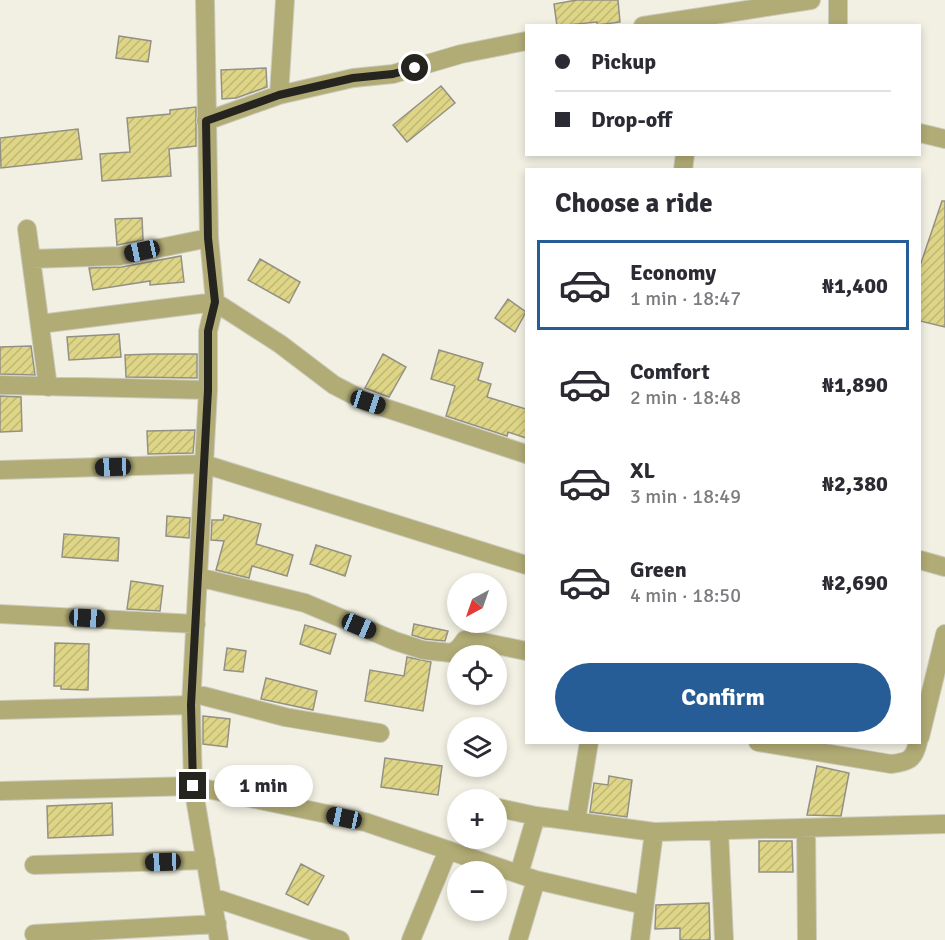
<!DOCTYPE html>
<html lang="en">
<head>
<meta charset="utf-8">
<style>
  body { margin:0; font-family:Signika,sans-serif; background:#f7f7f7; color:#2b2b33; height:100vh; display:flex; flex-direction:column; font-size:22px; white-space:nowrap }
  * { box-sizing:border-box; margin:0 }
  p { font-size:20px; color:#7c7c81 }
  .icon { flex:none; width:33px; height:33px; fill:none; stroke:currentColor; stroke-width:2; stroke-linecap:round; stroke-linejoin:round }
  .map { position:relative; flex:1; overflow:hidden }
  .panel { position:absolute; left:525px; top:168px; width:396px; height:576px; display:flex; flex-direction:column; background:#fff; border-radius:0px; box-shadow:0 3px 9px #0003 }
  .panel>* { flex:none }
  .top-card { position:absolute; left:525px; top:24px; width:396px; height:132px; border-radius:0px; box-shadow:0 3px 9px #0003; display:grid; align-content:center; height:132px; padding:0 30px; background:#fff }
  .needle { width:39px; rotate:220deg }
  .buttons { position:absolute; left:447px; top:573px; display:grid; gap:12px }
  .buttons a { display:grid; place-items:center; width:60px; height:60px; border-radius:50%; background:#fff; box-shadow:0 3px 9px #0003; font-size:30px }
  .end { position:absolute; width:27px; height:27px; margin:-14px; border:8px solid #25241f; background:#fff; box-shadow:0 0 0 3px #fff }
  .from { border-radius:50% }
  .bubble { position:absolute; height:42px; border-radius:21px; background:#fff; box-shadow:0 3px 9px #0003; font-size:20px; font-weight:700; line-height:42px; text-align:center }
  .car { position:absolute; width:18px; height:36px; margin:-18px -9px; border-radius:8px; box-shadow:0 0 4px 2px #0007; background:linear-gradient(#222 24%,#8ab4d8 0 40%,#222 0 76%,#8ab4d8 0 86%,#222 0) }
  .top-card b { display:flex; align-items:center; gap:21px; height:57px; font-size:22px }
  .top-card b+b { border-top:2px solid #e1e1e2 }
  .top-card i { width:15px; height:15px; background:#2b2b33 }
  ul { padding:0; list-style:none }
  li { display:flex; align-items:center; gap:18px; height:90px; margin:0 12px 9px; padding:0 18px; border:3px solid transparent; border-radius:0px }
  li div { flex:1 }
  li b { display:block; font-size:22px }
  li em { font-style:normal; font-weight:700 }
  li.selected { border-color:#275d96 }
  li>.icon { width:54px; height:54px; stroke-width:1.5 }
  h2 { padding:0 30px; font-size:27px; line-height:72px }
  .button { display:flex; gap:12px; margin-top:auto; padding:12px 30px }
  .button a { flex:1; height:69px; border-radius:36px; background:#275d96; color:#fff; font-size:24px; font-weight:700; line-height:69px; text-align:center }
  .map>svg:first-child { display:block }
  .building { fill:url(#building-hatch); stroke:#939185; stroke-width:1.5 }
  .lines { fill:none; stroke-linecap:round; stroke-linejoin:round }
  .minor-casing { stroke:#cccbbf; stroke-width:20 }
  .minor { stroke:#b1ab75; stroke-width:18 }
  .route { stroke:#25241f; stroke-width:8 }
</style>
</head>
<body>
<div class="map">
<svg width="945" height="940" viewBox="0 0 945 940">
  <defs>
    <pattern id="building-hatch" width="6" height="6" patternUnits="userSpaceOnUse" patternTransform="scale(1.5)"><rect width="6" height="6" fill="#dfd587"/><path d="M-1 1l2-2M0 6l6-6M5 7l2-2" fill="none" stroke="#bfb774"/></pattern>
  </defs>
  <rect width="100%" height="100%" fill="#f1f0e2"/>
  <!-- building -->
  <path class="building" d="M 577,0 L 618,0 L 620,22 L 597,25 L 597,22 L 557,26 L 554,4 Z
    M 119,36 L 151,41 L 148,62 L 116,58 Z
    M 266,68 L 267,87 L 236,98 L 222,99 L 221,70 Z
    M 441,86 L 455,103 L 407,142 L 393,125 Z
    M 196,107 L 196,146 L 169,149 L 171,176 L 102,181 L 100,154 L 130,152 L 127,118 L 170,114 L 170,110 Z
    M 78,129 L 82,159 L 1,168 L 0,138 Z
    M 942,201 L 945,201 L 945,327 L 920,321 L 920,266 Z
    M 142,218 L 143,240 L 117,245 L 115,219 Z
    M 181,256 L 184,282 L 150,285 L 150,281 L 93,290 L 89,268 L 122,267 Z
    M 260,259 L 300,282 L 289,303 L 248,280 Z
    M 508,299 L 526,312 L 515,332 L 495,318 Z
    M 119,334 L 121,357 L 69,360 L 67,337 Z
    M 31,346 L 35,375 L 0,374 L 0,347 Z
    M 439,350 L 483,363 L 478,380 L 491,384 L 487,397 L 526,409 L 526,438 L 508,432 L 507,436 L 446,416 L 455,386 L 431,379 Z
    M 154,354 L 197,354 L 197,378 L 126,377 L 125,355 Z
    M 383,354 L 406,367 L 389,397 L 365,388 Z
    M 0,396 L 21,397 L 22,431 L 0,432 Z
    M 195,430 L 193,453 L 148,454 L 147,431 Z
    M 224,515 L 261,524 L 256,544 L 293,555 L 287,576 L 252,566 L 249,578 L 216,570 L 224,541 L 211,540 L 212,520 L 223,520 Z
    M 167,516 L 190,518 L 189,538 L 166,536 Z
    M 64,534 L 119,538 L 118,561 L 62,557 Z
    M 316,545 L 351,556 L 345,576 L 310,564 Z
    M 131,581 L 163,586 L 160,611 L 127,609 Z
    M 414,624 L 448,631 L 445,641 L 425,639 L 412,635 Z
    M 305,625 L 336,634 L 330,654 L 300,644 Z
    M 55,643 L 89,644 L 88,690 L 61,689 L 61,686 L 54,686 Z
    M 227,648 L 246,651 L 243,672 L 224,670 Z
    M 407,657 L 431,662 L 423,711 L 365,701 L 370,670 L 404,676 Z
    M 266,678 L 317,691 L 313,710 L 261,699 Z
    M 203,716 L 230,719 L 227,747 L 203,744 Z
    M 385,758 L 442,766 L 438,795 L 381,787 Z
    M 817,766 L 849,773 L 841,816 L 807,815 Z
    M 609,776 L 632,780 L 627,817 L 590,812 L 594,783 L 608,785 Z
    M 112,803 L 113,835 L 48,838 L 47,806 Z
    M 759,841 L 792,841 L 793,872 L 759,872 Z
    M 301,864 L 324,876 L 308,905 L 286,894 Z
    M 709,903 L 710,940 L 680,940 L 680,928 L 655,929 L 656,905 Z"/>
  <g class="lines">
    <defs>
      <path id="minor" d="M 205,0 L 209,238 L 215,302 L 208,331 L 208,390 L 191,705 L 193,786 L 219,940
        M 643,26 L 811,0
        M 838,26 L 838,0
        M 279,95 L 285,0
        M 206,121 L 279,95 L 353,78 L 393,74 L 461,54 L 526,41
        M 920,133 L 945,139
        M 683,170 L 685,154
        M 27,229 L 48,387
        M 31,259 L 120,256 L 209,238
        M 40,324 L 215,302 L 280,344 L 334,385 L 367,402 L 526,454
        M 0,385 L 208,390
        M 0,470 L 204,464 L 526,565
        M 920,560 L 945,567
        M 198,577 L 305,603 L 395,641 L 423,650 L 452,653 L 459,648 L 465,640 L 473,640 L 526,651
        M 0,614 L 196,624
        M 192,693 L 285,717 L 380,733
        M 0,710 L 191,705
        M 920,737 L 945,634
        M 758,742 L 891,764 C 908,762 914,760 918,742
        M 0,791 L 193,786 L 365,822 L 536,880 L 644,905
        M 499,808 L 536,816 L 654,832 L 945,824
        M 576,821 L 589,742
        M 806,828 L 807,940
        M 719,830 L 724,940
        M 34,865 L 206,860
        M 519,874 L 536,816
        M 212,897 L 340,940
        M 34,934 L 217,924
        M 411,940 L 448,850
        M 518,940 L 536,880
        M 640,940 L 654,832"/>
    </defs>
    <!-- minor casing -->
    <use href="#minor" class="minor-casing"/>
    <!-- minor -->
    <use href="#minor" class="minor"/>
  </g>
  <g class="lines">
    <!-- route -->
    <path class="route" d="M 193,786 L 191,705 L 208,390 L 208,331 L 215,302 L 208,238 L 206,121 L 279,95 L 353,78 L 393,74 L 415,68"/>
  </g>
</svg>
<div class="buttons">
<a><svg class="needle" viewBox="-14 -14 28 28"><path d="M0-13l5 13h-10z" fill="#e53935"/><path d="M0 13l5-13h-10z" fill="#7c7c81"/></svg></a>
<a><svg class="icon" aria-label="locate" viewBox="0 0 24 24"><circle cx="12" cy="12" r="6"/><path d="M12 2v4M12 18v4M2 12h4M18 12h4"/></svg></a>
<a><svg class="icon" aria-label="layers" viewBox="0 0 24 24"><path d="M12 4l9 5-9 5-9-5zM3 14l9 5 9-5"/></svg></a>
<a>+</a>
<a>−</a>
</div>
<i class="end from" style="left:415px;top:68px"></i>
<i class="end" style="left:193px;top:786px"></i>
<div class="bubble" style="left:214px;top:765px;width:99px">1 min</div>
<i class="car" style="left:142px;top:251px;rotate:258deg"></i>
<i class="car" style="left:368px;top:402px;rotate:108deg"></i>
<i class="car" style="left:113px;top:467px;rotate:268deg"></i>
<i class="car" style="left:87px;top:618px;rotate:93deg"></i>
<i class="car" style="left:359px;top:626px;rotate:113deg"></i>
<i class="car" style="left:344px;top:818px;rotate:282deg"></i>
<i class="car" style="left:163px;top:862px;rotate:268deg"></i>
<div class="top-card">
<b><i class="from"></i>Pickup</b>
<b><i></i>Drop-off</b>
</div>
<section class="panel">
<h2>Choose a ride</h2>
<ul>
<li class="selected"><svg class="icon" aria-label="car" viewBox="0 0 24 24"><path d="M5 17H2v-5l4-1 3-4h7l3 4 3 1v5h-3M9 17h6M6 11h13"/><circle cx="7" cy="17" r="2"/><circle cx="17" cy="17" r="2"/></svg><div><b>Economy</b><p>1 min · 18:47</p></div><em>₦1,400</em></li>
<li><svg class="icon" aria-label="car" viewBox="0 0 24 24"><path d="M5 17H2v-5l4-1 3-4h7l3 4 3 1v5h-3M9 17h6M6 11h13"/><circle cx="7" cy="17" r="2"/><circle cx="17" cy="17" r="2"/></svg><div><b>Comfort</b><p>2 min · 18:48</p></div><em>₦1,890</em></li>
<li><svg class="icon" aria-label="car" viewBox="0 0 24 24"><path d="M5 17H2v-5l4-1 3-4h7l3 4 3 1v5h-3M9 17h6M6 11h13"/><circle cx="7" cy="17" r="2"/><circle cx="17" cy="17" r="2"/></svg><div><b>XL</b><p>3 min · 18:49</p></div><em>₦2,380</em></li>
<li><svg class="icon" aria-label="car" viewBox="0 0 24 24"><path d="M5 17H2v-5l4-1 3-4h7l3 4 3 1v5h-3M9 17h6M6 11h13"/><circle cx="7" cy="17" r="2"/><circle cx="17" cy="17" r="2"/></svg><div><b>Green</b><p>4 min · 18:50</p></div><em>₦2,690</em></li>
</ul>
<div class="button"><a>Confirm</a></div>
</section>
</div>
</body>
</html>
